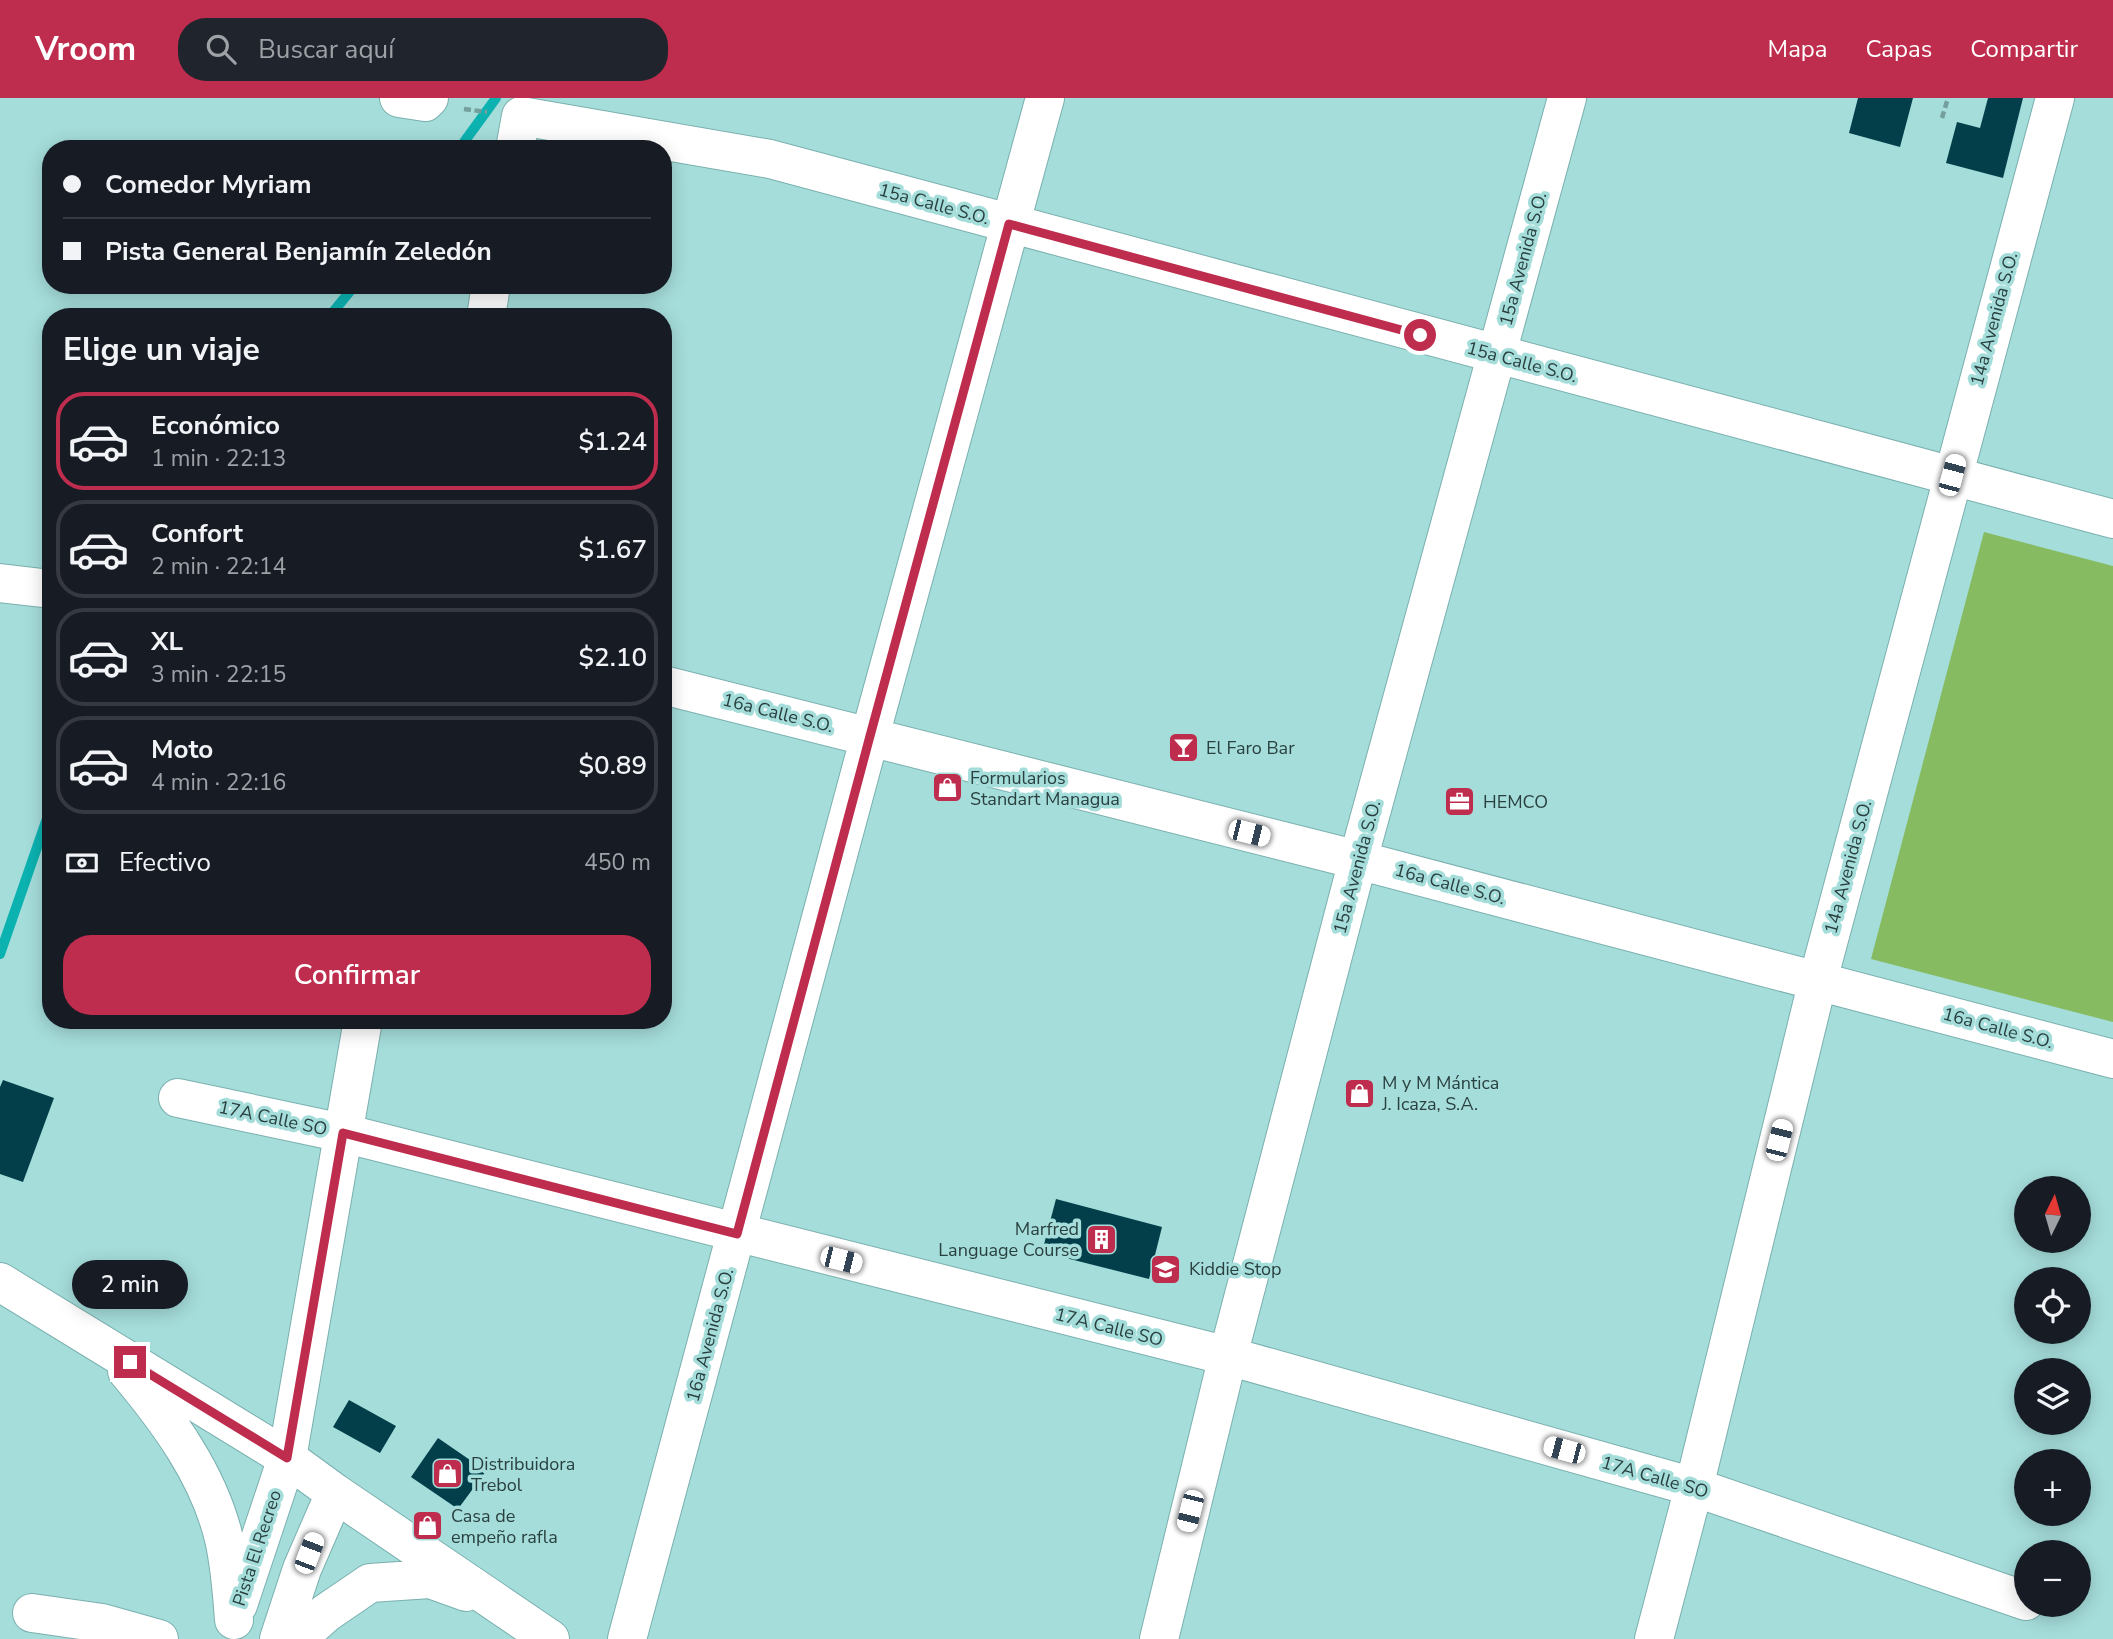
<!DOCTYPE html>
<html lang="es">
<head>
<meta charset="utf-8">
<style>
  body { margin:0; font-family:"Nunito Sans",sans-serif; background:#20242c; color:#f1f3f6; height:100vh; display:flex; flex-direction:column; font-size:26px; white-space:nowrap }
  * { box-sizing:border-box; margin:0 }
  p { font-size:23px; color:#9ea1a6 }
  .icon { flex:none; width:38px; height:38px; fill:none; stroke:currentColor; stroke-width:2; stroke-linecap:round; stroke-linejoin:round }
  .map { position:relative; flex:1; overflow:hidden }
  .panel { position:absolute; left:42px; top:210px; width:630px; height:721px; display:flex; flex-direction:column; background:#171b24; border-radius:28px; box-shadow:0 4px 18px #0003 }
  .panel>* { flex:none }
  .guide { position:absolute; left:42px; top:42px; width:630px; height:154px; border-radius:28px; box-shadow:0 4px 18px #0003; display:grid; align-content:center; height:154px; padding:0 21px; background:#171b24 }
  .needle { width:46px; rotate:5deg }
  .tools { position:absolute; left:2014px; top:1078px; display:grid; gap:14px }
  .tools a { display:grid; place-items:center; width:77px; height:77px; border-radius:50%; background:#171b24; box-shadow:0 4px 18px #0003; font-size:35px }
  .end { position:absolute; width:32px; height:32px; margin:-16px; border:9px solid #be2d4d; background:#fff; box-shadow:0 0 0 4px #fff }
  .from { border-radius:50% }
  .bubble { position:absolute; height:49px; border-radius:24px; background:#171b24; box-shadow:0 4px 18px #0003; font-size:23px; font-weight:600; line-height:49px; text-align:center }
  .car { position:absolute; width:21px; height:42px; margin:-21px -10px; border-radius:9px; box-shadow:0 0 5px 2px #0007; background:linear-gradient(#fff 24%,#345 0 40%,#fff 0 76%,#345 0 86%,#fff 0) }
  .guide b { display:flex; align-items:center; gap:24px; height:66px; font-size:26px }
  .guide b+b { border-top:2px solid #363941 }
  .guide i { width:18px; height:18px; background:#f1f3f6 }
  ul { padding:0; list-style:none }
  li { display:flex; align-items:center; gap:21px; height:98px; margin:0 14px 10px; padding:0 7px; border:4px solid #363941; border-radius:28px }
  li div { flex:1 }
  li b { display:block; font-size:26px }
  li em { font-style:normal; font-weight:600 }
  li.current { border-color:#be2d4d }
  li>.icon { width:63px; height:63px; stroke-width:1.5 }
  h2 { padding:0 21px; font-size:32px; line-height:84px }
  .pay { display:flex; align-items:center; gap:18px; height:77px; padding:0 21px; font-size:26px }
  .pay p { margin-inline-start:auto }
  .cta { display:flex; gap:14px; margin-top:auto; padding:14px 21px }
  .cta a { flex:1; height:80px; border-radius:28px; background:#be2d4d; color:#fff; font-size:28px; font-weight:600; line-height:80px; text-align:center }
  header { display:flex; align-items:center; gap:42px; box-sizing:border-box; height:98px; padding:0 35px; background:#be2d4d; color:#fff }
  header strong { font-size:33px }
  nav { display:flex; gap:38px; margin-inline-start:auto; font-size:24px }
  .search { width:490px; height:63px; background:#20242c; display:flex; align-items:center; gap:18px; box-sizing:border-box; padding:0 24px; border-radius:28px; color:#9ea1a6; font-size:26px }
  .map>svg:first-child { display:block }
  .green { fill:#87bb61 }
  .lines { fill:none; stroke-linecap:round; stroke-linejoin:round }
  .stream { stroke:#0bb2b0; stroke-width:10 }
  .building { fill:#023f4a }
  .minor-casing { stroke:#7ab0af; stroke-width:40 }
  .major-casing { stroke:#7ab0af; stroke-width:40 }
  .path { stroke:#749f9d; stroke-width:4.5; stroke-dasharray:7 3.5; stroke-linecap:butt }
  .minor { stroke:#fff; stroke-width:38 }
  .major { stroke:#fff; stroke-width:38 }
  .route { stroke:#be2d4d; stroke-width:9 }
  .labels { text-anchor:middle; stroke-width:7; stroke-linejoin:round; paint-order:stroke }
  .street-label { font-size:18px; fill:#29403f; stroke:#a5dddb }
  .poi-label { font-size:18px; fill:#29403f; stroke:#a5dddb; text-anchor:start }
</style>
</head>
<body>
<header>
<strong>Vroom</strong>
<div class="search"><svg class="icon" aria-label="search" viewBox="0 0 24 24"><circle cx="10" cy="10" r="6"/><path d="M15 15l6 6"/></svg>Buscar aquí</div>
<nav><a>Mapa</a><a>Capas</a><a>Compartir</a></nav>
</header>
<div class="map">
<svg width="2113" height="1541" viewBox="0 0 2113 1541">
  <rect width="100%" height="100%" fill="#a5dddb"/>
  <!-- green -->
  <path class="green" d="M 1984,434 L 2113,468 L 2113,924 L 1871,861 Z"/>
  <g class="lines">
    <!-- stream -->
    <path class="stream" d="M 459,51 L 496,0
      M 329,219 L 355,187
      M 0,856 L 51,709"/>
  </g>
  <!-- building -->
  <path class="building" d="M 1858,0 L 1913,0 L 1900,49 L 1849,35 Z
    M 1988,0 L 2023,0 L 2003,80 L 1946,65 L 1957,24 L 1980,30 Z
    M 3,982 L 54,1000 L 23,1084 L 0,1076 L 0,989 Z
    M 1056,1101 L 1162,1129 L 1149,1181 L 1042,1154 Z
    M 349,1302 L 396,1328 L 380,1355 L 333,1329 Z
    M 438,1340 L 486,1373 L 458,1411 L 411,1379 Z"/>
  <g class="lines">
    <defs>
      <path id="minor" d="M 399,0 L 425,4 L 429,0
        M 515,51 L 521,18 L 770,61 L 2113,421
        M 486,219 L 491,187
        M 0,485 L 51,491
        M 663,587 L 1358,762 L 2113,961
        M 178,1000 L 343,1035 L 1228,1258 L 1694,1389 L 2026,1503
        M 287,1360 L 363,922
        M 32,1515 L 102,1525 L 159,1541
        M 627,1541 L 870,638 L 1045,0
        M 1159,1541 L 1228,1258 L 1358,762 L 1567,0
        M 1654,1541 L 1694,1389 L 1818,882 L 2055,0"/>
      <path id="major" d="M 0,1184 L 287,1360 L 335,1395 L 550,1541
        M 127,1273 C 168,1322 209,1377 224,1441 C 230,1467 232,1494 234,1522
        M 238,1507 L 287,1360
        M 279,1541 L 302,1471 L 335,1395
        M 297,1541 L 326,1515 L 370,1485 L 430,1481 L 466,1494"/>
    </defs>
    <!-- minor casing -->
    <use href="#minor" class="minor-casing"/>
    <!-- major casing -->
    <use href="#major" class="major-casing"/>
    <!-- path -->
    <path class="path" d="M 464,11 L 487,14
      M 1942,20 L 1948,0"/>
    <!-- minor -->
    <use href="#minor" class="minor"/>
    <!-- major -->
    <use href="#major" class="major"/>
  </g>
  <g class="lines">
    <!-- route -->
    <path class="route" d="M 130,1264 L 287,1360 L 343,1035 L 737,1136 L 870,638 L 1009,126 L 1420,237"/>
  </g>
  <!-- icons -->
  <defs>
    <symbol id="bar-square" viewBox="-11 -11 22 22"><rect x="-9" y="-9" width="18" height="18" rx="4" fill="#be2d4d" stroke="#a5dddb"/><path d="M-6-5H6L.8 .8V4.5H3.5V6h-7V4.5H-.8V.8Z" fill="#fff"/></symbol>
    <symbol id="shop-square" viewBox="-11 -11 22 22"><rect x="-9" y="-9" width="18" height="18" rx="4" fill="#be2d4d" stroke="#a5dddb"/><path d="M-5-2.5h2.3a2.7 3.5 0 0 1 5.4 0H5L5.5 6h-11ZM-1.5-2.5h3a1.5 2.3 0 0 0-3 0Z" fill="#fff"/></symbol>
    <symbol id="office-square" viewBox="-11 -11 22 22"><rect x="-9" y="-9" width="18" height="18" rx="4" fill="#be2d4d" stroke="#a5dddb"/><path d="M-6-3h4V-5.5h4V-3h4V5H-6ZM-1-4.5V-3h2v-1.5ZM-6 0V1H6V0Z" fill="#fff"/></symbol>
    <symbol id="building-square" viewBox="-11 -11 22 22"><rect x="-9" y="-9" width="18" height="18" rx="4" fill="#be2d4d" stroke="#a5dddb"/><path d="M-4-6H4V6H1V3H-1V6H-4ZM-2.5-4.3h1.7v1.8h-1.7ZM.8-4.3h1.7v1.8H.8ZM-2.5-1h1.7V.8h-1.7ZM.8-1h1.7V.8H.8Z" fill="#fff"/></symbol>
    <symbol id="school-square" viewBox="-11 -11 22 22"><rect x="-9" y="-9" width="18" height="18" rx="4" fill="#be2d4d" stroke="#a5dddb"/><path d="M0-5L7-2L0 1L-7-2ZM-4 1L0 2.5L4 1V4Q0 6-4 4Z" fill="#fff"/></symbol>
  </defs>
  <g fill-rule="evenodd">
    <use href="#bar-square" x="1166" y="632" width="35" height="35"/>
    <use href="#shop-square" x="930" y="672" width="35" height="35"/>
    <use href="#office-square" x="1442" y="686" width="35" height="35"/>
    <use href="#shop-square" x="1342" y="978" width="35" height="35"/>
    <use href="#building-square" x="1084" y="1124" width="35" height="35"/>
    <use href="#school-square" x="1148" y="1154" width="35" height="35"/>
    <use href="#shop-square" x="430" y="1358" width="35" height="35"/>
    <use href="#shop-square" x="410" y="1410" width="35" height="35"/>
  </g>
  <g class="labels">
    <!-- street labels -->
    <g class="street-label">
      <text transform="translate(934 106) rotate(15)" y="6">15a Calle S.O.</text>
      <text transform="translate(1523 161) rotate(-75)" y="6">15a Avenida S.O.</text>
      <text transform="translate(1994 221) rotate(-75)" y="6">14a Avenida S.O.</text>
      <text transform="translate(1522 264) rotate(15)" y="6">15a Calle S.O.</text>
      <text transform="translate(778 615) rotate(14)" y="6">16a Calle S.O.</text>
      <text transform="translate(1357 769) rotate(-75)" y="6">15a Avenida S.O.</text>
      <text transform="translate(1848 769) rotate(-75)" y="6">14a Avenida S.O.</text>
      <text transform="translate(1450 786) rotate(15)" y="6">16a Calle S.O.</text>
      <text transform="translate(1998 930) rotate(15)" y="6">16a Calle S.O.</text>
      <text transform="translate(273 1020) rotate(12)" y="6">17A Calle SO</text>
      <text transform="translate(1109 1229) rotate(14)" y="6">17A Calle SO</text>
      <text transform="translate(710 1237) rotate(-75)" y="6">16a Avenida S.O.</text>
      <text transform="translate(1655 1379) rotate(16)" y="6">17A Calle SO</text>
      <text transform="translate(257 1450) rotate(-72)" y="6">Pista El Recreo</text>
    </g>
    <!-- poi labels -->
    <g class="poi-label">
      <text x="1206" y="656">El Faro Bar</text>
      <text x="970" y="686">Formularios<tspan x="970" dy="21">Standart Managua</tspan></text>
      <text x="1483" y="710">HEMCO</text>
      <text x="1382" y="991">M y M Mántica<tspan x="1382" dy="21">J. Icaza, S.A.</tspan></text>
      <text x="1079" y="1137" text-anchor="end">Marfred<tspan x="1079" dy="21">Language Course</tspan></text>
      <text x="1189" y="1177">Kiddie Stop</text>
      <text x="471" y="1372">Distribuidora<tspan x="471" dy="21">Trebol</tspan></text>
      <text x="451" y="1424">Casa de<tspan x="451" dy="21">empeño rafla</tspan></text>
    </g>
  </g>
</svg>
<div class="tools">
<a><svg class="needle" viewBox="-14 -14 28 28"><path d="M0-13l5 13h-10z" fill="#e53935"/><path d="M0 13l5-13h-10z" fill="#9ea1a6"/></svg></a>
<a><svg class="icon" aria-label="locate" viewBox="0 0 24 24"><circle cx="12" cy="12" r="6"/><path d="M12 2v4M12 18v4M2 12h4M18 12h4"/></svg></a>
<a><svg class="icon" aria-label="layers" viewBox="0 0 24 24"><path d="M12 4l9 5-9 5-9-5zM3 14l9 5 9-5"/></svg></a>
<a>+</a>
<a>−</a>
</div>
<i class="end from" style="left:1420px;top:237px"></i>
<i class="end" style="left:130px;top:1264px"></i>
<div class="bubble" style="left:72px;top:1162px;width:116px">2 min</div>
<i class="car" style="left:1952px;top:377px;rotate:15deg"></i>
<i class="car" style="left:1249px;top:735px;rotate:104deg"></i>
<i class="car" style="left:1779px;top:1042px;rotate:14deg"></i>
<i class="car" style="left:841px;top:1162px;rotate:104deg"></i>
<i class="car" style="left:1564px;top:1352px;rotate:285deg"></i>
<i class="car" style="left:1190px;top:1413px;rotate:194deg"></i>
<i class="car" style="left:309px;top:1455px;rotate:21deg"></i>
<div class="guide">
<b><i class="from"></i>Comedor Myriam</b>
<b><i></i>Pista General Benjamín Zeledón</b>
</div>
<section class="panel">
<h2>Elige un viaje</h2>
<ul>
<li class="current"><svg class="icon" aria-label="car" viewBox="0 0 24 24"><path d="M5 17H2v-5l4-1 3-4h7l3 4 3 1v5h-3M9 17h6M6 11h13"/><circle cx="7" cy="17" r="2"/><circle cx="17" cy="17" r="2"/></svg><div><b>Económico</b><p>1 min · 22:13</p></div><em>$1.24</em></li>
<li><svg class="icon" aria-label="car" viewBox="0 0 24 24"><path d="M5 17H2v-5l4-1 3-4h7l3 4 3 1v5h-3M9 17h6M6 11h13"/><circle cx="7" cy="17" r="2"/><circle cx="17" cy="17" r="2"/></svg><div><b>Confort</b><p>2 min · 22:14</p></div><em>$1.67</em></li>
<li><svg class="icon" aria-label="car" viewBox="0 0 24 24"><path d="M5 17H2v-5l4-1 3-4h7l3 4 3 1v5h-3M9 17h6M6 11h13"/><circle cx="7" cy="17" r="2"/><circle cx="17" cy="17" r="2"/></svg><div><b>XL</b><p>3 min · 22:15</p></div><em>$2.10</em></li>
<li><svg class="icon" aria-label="car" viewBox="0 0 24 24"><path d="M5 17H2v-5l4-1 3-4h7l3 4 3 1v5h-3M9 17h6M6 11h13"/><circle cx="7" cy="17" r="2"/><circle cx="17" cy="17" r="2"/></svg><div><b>Moto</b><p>4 min · 22:16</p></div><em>$0.89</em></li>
</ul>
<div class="pay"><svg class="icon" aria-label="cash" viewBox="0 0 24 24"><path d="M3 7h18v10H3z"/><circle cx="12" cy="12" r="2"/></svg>Efectivo<p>450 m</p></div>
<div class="cta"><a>Confirmar</a></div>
</section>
</div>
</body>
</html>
